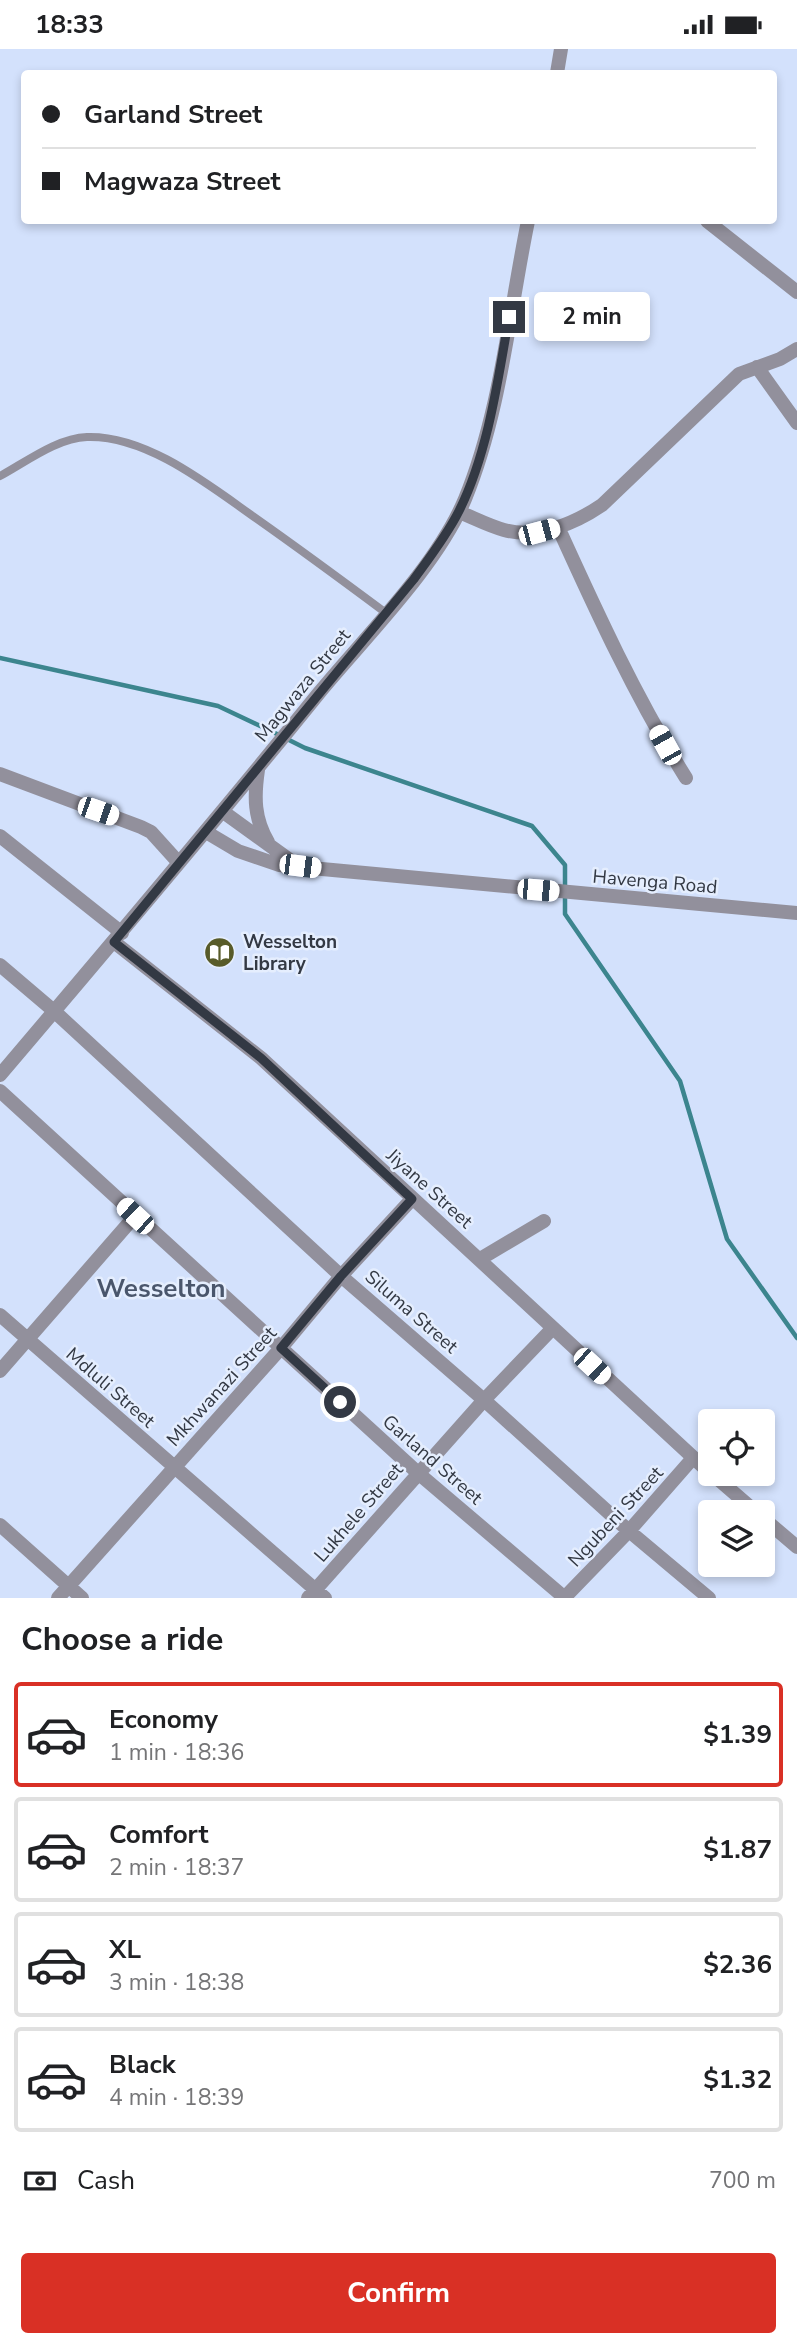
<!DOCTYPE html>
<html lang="en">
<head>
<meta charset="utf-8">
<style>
  body { margin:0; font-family:"Nunito Sans",sans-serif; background:#f2f2f2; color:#202124; height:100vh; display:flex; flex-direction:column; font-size:26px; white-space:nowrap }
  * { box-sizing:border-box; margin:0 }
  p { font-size:23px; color:#757577 }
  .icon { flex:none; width:38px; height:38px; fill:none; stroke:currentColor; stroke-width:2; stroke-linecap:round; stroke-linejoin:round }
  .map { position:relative; height:1549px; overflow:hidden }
  .side { display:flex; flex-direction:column; background:#fff; flex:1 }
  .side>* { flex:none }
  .top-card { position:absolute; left:21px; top:21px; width:756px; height:154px; border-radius:7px; box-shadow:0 4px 10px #0003; display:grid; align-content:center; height:154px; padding:0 21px; background:#fff }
  .tools { position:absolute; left:698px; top:1360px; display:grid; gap:14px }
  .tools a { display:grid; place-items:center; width:77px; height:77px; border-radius:7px; background:#fff; box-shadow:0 4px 10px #0003; font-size:35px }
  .end { position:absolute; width:32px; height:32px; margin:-16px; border:9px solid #333944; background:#fff; box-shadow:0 0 0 4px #fff }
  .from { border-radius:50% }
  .bubble { position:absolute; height:49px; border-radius:7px; background:#fff; box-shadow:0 4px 10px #0003; font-size:23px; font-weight:700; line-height:49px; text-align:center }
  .car { position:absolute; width:21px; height:42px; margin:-21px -10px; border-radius:9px; box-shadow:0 0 5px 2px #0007; background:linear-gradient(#fff 24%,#345 0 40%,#fff 0 76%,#345 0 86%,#fff 0) }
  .top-card b { display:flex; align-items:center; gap:24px; height:66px; font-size:26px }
  .top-card b+b { border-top:2px solid #e0e0e0 }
  .top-card i { width:18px; height:18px; background:#202124 }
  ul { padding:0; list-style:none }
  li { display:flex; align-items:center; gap:21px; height:105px; margin:0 14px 10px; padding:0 7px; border:4px solid #e0e0e0; border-radius:7px }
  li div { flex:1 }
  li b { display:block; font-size:26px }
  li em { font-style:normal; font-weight:700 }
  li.current { border-color:#d93025 }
  li>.icon { width:63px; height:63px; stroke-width:1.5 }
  h2 { padding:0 21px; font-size:32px; line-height:84px }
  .pay { display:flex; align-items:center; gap:18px; height:77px; padding:0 21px; font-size:26px }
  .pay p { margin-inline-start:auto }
  .action { display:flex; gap:14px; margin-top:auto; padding:14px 21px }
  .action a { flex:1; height:80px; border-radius:7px; background:#d93025; color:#fff; font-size:28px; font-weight:700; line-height:80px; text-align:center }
  .status { display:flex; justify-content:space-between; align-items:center; height:49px; padding:0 35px; background:#fff; direction:ltr }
  .status svg { height:19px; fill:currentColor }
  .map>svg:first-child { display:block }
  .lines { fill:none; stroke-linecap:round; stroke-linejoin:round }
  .stream { stroke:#3c858e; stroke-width:4.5 }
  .service { stroke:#92909c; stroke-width:8 }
  .minor { stroke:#92909c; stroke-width:14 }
  .route { stroke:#333944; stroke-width:9 }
  .labels { text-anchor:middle; stroke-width:5; stroke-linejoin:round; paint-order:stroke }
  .street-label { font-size:19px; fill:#333944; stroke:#e5eefe }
  .poi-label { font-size:19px; font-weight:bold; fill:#333944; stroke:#e5eefe; text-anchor:start }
  .district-label { font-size:26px; font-weight:bold; fill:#4a566c; stroke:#e5eefe }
</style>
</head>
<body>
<div class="status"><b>18:33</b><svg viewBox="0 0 49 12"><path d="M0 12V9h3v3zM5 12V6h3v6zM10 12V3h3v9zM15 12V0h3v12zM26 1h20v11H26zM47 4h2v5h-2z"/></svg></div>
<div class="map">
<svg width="797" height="1549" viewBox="0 0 797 1549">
  <rect width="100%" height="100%" fill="#d3e1fc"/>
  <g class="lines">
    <!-- stream -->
    <path class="stream" d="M 0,609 L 218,657 L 279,686
      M 287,690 L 305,699 L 532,777 L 565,816 L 565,865 L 680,1032 L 727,1190 L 797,1289"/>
    <!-- service -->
    <path class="service" d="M 0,427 C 26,413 57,389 87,388 C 147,386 210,437 257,470 C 301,501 343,532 386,564"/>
    <!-- minor -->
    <path class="minor" d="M 557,24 L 561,0
      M 707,172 L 797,243
      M 757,318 L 797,374
      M 459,463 C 474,469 489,477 504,481 C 538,490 574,475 602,456 L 739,325 L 780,310 L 797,300
      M 558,478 C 597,564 636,649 686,729
      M 258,721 C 254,748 254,769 268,793
      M 0,725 L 141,778 L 151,783 L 179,814
      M 222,762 L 298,817
      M 206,783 L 238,802 L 279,816 L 797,864
      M 0,787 L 122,884
      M 114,893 L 261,1009 L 710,1424
      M 0,916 L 54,962 L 341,1227 L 484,1351 L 629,1482 L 709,1549
      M 0,1026 C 107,900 215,773 319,644 C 366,587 437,517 465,450 C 501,362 509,264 528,172
      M 0,1042 L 418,1424 L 565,1549
      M 480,1210 L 544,1172
      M 0,1266 L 325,1549
      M 0,1322 L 135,1167
      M 711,1424 L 756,1463
      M 763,1469 L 797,1498
      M 0,1476 L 82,1549
      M 58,1549 L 281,1299 L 341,1227 L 412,1150
      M 308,1549 L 484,1351 L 552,1280
      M 564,1549 L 629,1482 L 693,1409"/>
  </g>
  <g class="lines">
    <!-- route -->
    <path class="route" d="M 340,1353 L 281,1299 L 341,1227 L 412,1150 L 261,1009 L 114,893 L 414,530 C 430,508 447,486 459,462 C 488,404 498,331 509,268"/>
  </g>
  <!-- icons -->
  <defs>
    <symbol id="library-disc" viewBox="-11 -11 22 22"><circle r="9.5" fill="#585b29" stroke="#e5eefe"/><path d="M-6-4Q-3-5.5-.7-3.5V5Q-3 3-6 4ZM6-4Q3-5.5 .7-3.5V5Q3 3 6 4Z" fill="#fff"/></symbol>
  </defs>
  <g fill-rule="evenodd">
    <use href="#library-disc" x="202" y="886" width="35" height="35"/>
  </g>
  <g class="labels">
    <!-- street labels -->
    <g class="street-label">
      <text transform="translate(302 636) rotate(-51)" y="7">Magwaza Street</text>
      <text transform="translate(655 832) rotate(5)" y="7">Havenga Road</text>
      <text transform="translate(430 1139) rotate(42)" y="7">Jiyane Street</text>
      <text transform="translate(412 1262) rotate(41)" y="7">Siluma Street</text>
      <text transform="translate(221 1337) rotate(-48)" y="7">Mkhwanazi Street</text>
      <text transform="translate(111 1338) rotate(41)" y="7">Mdluli Street</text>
      <text transform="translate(433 1410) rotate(41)" y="7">Garland Street</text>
      <text transform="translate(358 1463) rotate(-49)" y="7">Lukhele Street</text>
      <text transform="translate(615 1467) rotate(-47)" y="7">Ngubeni Street</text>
    </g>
    <!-- poi labels -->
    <g class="poi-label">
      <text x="243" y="899">Wesselton<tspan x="243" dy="22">Library</tspan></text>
    </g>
    <!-- district labels -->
    <g class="district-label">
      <text x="161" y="1248">Wesselton</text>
    </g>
  </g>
</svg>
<div class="tools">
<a><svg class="icon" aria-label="locate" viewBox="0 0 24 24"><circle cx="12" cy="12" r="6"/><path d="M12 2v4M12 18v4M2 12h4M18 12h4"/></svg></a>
<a><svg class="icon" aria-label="layers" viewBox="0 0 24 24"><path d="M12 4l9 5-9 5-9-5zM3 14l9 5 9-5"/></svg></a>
</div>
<i class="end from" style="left:340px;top:1353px"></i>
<i class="end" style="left:509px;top:268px"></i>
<div class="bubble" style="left:534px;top:243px;width:116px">2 min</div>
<i class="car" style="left:539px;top:483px;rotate:75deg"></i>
<i class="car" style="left:665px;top:696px;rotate:331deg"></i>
<i class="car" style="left:98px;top:762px;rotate:109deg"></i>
<i class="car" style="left:300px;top:817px;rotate:97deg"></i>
<i class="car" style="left:538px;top:841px;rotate:95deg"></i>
<i class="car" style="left:135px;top:1167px;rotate:313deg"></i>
<i class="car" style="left:592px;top:1317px;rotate:133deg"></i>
<div class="top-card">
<b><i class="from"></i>Garland Street</b>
<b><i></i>Magwaza Street</b>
</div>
</div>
<section class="side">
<h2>Choose a ride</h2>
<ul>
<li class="current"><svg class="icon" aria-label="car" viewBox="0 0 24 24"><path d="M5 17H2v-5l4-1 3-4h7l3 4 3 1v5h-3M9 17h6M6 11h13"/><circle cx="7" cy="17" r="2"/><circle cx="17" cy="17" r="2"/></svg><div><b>Economy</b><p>1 min · 18:36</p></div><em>$1.39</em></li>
<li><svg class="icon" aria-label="car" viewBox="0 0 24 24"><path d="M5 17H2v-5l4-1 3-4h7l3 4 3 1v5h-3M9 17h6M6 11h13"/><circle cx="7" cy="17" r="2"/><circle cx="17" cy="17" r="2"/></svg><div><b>Comfort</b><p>2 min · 18:37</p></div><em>$1.87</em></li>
<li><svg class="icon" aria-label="car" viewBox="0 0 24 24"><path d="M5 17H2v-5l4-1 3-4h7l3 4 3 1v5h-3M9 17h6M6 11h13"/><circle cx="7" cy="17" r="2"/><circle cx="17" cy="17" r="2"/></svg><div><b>XL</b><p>3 min · 18:38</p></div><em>$2.36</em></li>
<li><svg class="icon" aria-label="car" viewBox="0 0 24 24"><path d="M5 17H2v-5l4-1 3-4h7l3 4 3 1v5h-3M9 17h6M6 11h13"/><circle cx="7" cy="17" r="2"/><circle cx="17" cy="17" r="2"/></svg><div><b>Black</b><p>4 min · 18:39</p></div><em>$1.32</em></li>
</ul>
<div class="pay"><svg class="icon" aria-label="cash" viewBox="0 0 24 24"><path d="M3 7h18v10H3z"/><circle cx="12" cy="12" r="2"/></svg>Cash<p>700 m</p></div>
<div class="action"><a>Confirm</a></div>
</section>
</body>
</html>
